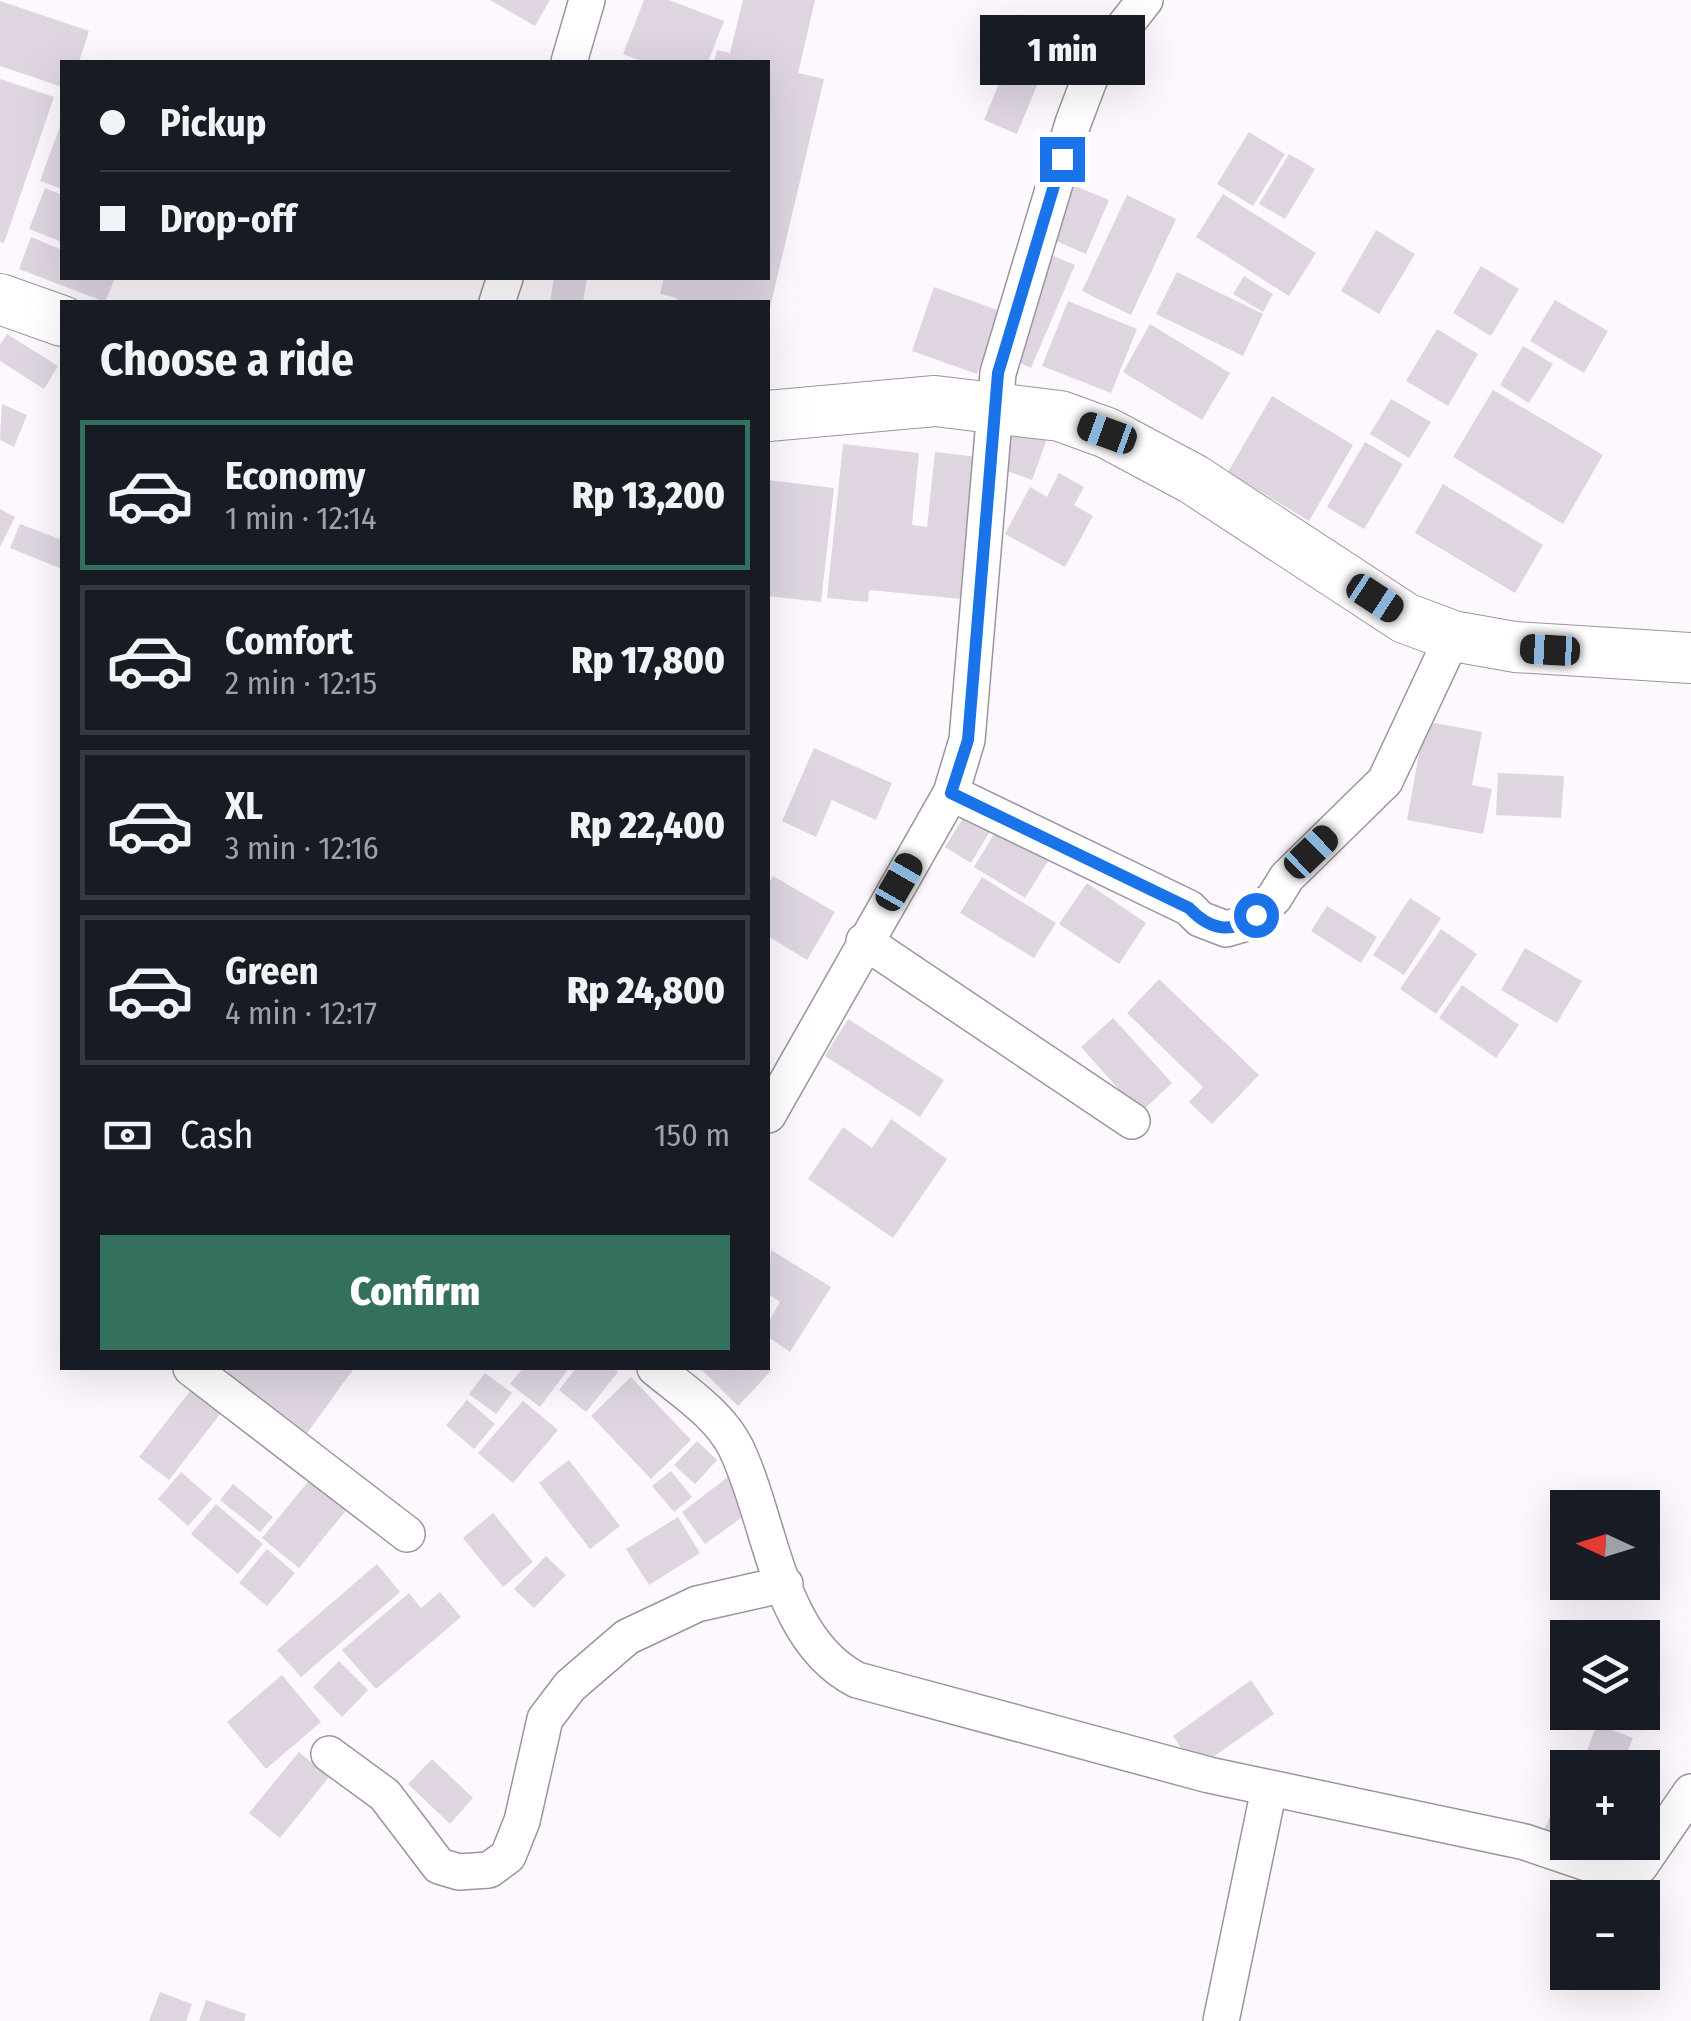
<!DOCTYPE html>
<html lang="en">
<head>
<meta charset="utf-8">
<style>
  body { margin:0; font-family:"Fira Sans Condensed",sans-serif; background:#20242c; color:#f1f3f6; height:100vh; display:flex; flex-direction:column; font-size:38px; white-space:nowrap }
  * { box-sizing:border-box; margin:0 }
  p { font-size:32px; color:#9ea1a6 }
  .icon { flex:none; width:55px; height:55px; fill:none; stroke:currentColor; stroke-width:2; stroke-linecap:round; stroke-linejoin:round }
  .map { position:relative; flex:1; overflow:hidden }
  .side { position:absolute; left:60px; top:300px; width:710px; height:1070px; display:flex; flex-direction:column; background:#171b24; border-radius:0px; box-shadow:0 10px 40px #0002 }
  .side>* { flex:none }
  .top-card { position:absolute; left:60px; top:60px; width:710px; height:220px; border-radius:0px; box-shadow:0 10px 40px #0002; display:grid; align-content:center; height:220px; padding:0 40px; background:#171b24 }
  .needle { width:65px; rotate:274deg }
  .buttons { position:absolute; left:1550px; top:1490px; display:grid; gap:20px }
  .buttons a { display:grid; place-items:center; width:110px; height:110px; border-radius:0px; background:#171b24; box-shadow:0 10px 40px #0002; font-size:50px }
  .end { position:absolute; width:45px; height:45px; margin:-22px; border:12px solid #1a73e8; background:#fff; box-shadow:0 0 0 5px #fff }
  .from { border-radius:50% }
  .bubble { position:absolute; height:70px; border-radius:0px; background:#171b24; box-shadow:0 10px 40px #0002; font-size:32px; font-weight:800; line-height:70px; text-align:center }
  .car { position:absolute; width:30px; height:60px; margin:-30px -15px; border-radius:12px; box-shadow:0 0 8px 2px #0007; background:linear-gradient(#222 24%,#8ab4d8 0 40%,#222 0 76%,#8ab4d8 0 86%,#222 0) }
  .top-card b { display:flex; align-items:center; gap:35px; height:95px; font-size:38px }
  .top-card b+b { border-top:2px solid #363941 }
  .top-card i { width:25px; height:25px; background:#f1f3f6 }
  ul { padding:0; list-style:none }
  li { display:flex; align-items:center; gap:30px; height:150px; margin:0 20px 15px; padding:0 20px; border:5px solid #363941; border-radius:0px }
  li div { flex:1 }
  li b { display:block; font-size:38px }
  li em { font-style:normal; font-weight:800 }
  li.current { border-color:#33715e }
  li>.icon { width:90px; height:90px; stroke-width:1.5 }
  h2 { padding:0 40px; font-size:45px; line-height:120px }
  .pay { display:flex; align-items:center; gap:25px; height:110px; padding:0 40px; font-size:38px }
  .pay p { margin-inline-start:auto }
  .action { display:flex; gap:20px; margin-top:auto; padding:20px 40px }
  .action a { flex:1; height:115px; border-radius:0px; background:#33715e; color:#fff; font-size:40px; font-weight:800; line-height:115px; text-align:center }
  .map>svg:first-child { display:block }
  .building { fill:#ded5e0 }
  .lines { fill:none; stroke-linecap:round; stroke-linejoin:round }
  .minor-casing { stroke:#9c949e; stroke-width:38 }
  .secondary-casing { stroke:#9c949e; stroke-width:52 }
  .minor { stroke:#fff; stroke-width:35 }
  .secondary { stroke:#fff; stroke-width:50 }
  .route { stroke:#1a73e8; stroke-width:12 }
</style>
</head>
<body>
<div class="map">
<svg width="1691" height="2021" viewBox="0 0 1691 2021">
  <rect width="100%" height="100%" fill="#fdf7fe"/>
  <!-- building -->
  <path class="building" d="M 490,0 L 550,0 L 535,26 Z
    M 644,0 L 669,0 L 724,21 L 708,62 L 644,62 L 623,54 Z
    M 743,0 L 815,0 L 798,73 L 824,79 L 769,312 L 768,302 L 676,302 L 677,298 L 660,294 L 664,278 L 768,278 L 768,62 L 714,62 L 717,50 L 730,53 Z
    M 0,1 L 89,31 L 79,62 L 62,62 L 62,87 L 0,66 Z
    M 1009,59 L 1042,73 L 1017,134 L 984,120 Z
    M 0,79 L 54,97 L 4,243 L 0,242 Z
    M 62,121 L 62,189 L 40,181 Z
    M 1249,132 L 1285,154 L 1253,206 L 1217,184 Z
    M 1289,154 L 1315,169 L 1285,219 L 1259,204 Z
    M 1070,184 L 1109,200 L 1086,254 L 1047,237 Z
    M 45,188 L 62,195 L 62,242 L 29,229 Z
    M 1223,194 L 1316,253 L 1289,296 L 1196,237 Z
    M 1127,195 L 1176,219 L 1131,315 L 1082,291 Z
    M 1376,230 L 1415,254 L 1379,314 L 1341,291 Z
    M 31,237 L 62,250 L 62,278 L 115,278 L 105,302 L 19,269 Z
    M 1051,255 L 1075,265 L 1031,368 L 1007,357 Z
    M 1481,266 L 1519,289 L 1491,336 L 1453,313 Z
    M 1177,272 L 1263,314 L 1243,356 L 1156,314 Z
    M 1244,276 L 1273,294 L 1263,312 L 1233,294 Z
    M 554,278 L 587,278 L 583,302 L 550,302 Z
    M 934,287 L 1000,311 L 977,374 L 912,351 Z
    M 1555,300 L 1608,331 L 1584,373 L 1530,341 Z
    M 1068,301 L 1137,329 L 1111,393 L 1042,366 Z
    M 1150,324 L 1230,373 L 1202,420 L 1123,372 Z
    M 1437,329 L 1478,354 L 1448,406 L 1406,381 Z
    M 7,334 L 58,366 L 44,389 L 0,361 L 0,345 Z
    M 1523,346 L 1553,364 L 1529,403 L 1500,385 Z
    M 1493,390 L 1603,455 L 1563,524 L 1453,457 Z
    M 1272,396 L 1353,445 L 1309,521 L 1228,472 Z
    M 1391,399 L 1431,422 L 1409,458 L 1370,434 Z
    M 2,404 L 27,415 L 14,447 L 0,440 Z
    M 1013,427 L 1047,439 L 1032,480 L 998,468 Z
    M 1365,442 L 1403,464 L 1364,529 L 1327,507 Z
    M 843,444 L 919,453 L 912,525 L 927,527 L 935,452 L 977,457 L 962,599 L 869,590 L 868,602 L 827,598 Z
    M 1059,473 L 1084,487 L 1074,505 L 1093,516 L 1065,567 L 1005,534 L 1030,487 L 1047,497 Z
    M 768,480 L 834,488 L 821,602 L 768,596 Z
    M 1443,484 L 1543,545 L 1515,593 L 1415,533 Z
    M 0,509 L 15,517 L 0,547 Z
    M 20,524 L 62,540 L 62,569 L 10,548 Z
    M 1425,721 L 1482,732 L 1472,785 L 1492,789 L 1483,834 L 1407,820 Z
    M 814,748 L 892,783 L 876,820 L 832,800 L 816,837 L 782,821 Z
    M 1498,773 L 1564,776 L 1561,818 L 1496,815 Z
    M 968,810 L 993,826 L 971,863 L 945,847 Z
    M 997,829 L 1048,861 L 1025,898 L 974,867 Z
    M 773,876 L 835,912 L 807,960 L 768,936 L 768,885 Z
    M 982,877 L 1056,923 L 1034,958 L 960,913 Z
    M 1087,883 L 1146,923 L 1119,964 L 1059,924 Z
    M 1410,898 L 1441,918 L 1404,975 L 1373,955 Z
    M 1327,906 L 1377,937 L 1361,963 L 1311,931 Z
    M 1441,929 L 1477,954 L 1436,1014 L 1400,989 Z
    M 1525,948 L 1582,981 L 1557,1023 L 1501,990 Z
    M 1159,979 L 1259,1075 L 1212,1124 L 1189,1102 L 1203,1087 L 1127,1013 Z
    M 1462,985 L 1519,1025 L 1496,1058 L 1439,1018 Z
    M 1113,1018 L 1172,1083 L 1140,1113 L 1081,1047 Z
    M 848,1019 L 944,1080 L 920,1117 L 825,1056 Z
    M 891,1119 L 947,1159 L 893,1238 L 808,1179 L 843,1127 L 872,1148 Z
    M 771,1250 L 831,1287 L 790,1352 L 768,1337 L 768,1323 L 780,1302 L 768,1294 Z
    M 230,1368 L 354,1368 L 305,1436 L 224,1377 Z
    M 523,1368 L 569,1368 L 540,1407 L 510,1384 Z
    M 576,1368 L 613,1368 L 618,1372 L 586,1412 L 559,1390 Z
    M 700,1368 L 770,1368 L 772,1370 L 738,1406 Z
    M 485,1373 L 512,1393 L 496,1414 L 469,1394 Z
    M 631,1377 L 691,1440 L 651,1479 L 591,1416 Z
    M 194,1386 L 224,1409 L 169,1480 L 139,1457 Z
    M 467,1400 L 495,1424 L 474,1449 L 446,1425 Z
    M 523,1401 L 558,1430 L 513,1483 L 478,1453 Z
    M 697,1441 L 717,1460 L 695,1484 L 674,1465 Z
    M 569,1460 L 620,1526 L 590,1549 L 539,1483 Z
    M 671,1471 L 692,1497 L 674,1512 L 652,1486 Z
    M 181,1472 L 212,1499 L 188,1526 L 158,1499 Z
    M 315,1473 L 352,1503 L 299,1568 L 262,1538 Z
    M 728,1477 L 752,1510 L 705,1544 L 682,1512 Z
    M 233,1484 L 273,1517 L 260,1532 L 220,1500 Z
    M 216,1504 L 263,1544 L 238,1574 L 191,1534 Z
    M 493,1513 L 533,1562 L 503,1587 L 463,1538 Z
    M 678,1517 L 700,1553 L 649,1585 L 626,1549 Z
    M 267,1549 L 295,1573 L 267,1606 L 239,1583 Z
    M 546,1556 L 566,1575 L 534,1608 L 514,1589 Z
    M 377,1564 L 400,1592 L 301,1677 L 277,1650 Z
    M 440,1592 L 461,1617 L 376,1689 L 342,1650 L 409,1593 L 421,1608 Z
    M 339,1661 L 368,1690 L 342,1717 L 313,1687 Z
    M 282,1675 L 321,1722 L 266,1769 L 227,1722 Z
    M 1251,1680 L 1274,1714 L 1196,1769 L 1173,1736 Z
    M 1597,1724 L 1633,1738 L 1621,1768 L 1584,1758 Z
    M 299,1752 L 329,1777 L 280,1838 L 249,1813 Z
    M 432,1759 L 473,1798 L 450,1824 L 408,1784 Z
    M 1568,1779 L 1568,1842 L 1622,1842 L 1611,1868 L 1541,1836 Z
    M 160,1992 L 192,2004 L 186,2021 L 149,2021 Z
    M 206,2000 L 246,2014 L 244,2021 L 199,2021 Z"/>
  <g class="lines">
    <defs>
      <path id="minor" d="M 569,62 L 587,0
        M 497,302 L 505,278
        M 951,793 L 1189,908 L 1200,919 L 1226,929 L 1247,923 L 1274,898 L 1287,877 L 1385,781 L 1453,636
        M 864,941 L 1132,1121
        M 768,1115 L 951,793 L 967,740 L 998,373 L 1073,123 L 1096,62 L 1145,0
        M 191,1368 L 407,1534
        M 655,1368 C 683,1391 720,1415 736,1448 C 772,1523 777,1639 857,1680 L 1209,1775 L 1525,1842 L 1625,1876 L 1640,1866 L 1691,1792
        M 329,1754 L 385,1795 L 439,1866 L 459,1872 L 489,1870 L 508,1856 L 522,1821 L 545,1719 L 570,1686 L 627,1637 L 697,1604 L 785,1584
        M 1221,2021 L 1269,1789"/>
      <path id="secondary" d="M 0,299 L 62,321
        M 768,416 L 935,401 L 1060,416 L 1107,433 L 1193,479 L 1405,618 L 1453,636 L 1515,647 L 1691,658"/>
    </defs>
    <!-- minor casing -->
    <use href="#minor" class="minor-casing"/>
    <!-- secondary casing -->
    <use href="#secondary" class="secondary-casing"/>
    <!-- minor -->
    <use href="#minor" class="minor"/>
    <!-- secondary -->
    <use href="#secondary" class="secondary"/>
  </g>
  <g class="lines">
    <!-- route -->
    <path class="route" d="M 1062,159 L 998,373 L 968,740 L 951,793 L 1189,908 C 1210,930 1231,935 1256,915"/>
  </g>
</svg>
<div class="buttons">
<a><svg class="needle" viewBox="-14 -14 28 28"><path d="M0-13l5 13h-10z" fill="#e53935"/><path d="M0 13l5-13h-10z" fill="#9ea1a6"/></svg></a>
<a><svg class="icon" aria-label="layers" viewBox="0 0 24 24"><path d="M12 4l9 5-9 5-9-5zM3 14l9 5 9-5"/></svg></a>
<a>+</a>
<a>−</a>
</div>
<i class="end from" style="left:1256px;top:915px"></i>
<i class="end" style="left:1062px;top:159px"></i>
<div class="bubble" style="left:980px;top:15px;width:165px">1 min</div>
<i class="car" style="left:1107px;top:433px;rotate:290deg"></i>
<i class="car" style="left:1375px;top:598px;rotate:123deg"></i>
<i class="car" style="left:1550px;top:650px;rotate:273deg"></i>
<i class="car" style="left:1311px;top:852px;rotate:46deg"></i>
<i class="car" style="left:899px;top:882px;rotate:30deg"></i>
<div class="top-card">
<b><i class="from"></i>Pickup</b>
<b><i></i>Drop-off</b>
</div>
<section class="side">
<h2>Choose a ride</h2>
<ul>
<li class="current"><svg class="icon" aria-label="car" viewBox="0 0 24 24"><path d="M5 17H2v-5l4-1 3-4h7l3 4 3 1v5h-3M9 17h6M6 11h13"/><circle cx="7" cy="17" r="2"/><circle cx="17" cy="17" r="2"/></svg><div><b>Economy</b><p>1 min · 12:14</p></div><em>Rp 13,200</em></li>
<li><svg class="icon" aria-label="car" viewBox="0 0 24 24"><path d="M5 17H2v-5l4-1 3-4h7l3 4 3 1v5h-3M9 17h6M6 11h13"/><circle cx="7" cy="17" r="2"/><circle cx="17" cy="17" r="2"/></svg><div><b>Comfort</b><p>2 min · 12:15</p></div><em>Rp 17,800</em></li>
<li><svg class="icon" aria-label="car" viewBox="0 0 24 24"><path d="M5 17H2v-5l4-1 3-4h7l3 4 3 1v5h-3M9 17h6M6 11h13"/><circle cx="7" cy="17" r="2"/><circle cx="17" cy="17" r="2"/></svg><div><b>XL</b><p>3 min · 12:16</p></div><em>Rp 22,400</em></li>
<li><svg class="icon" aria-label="car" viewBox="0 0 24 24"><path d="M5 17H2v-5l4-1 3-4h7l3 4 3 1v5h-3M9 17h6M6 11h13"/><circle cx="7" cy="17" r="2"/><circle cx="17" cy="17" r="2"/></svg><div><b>Green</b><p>4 min · 12:17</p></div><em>Rp 24,800</em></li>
</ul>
<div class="pay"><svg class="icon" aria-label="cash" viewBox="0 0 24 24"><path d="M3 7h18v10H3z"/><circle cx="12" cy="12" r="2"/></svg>Cash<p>150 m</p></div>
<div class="action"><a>Confirm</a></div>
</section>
</div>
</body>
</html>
